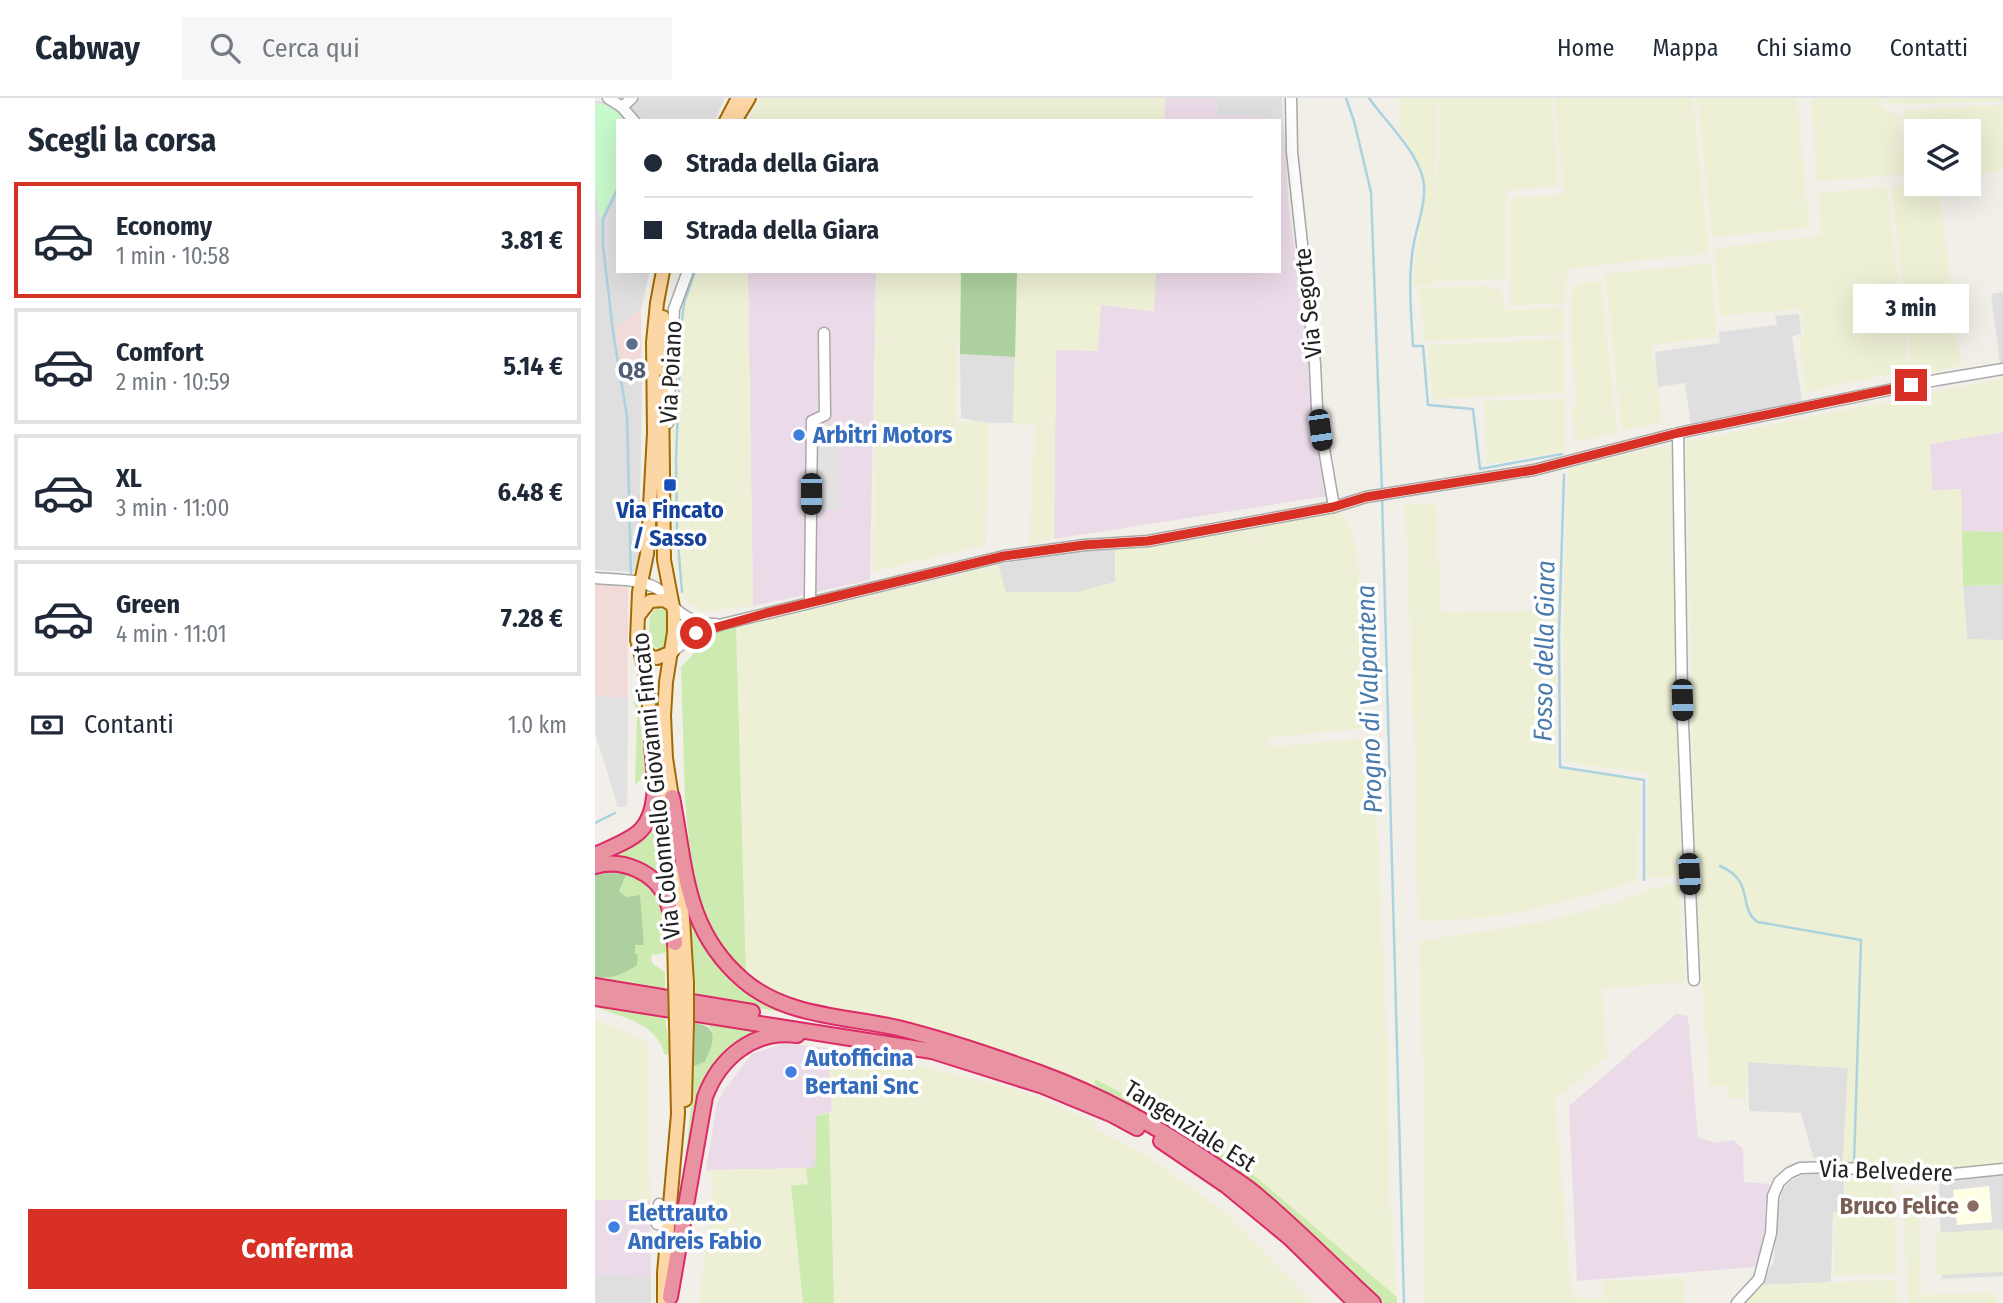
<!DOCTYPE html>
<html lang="it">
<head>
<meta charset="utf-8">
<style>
  body { margin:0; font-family:"Fira Sans Condensed",sans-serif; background:#f6f6f7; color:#1f2937; height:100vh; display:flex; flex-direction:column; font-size:26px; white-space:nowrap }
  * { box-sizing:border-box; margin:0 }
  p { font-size:23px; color:#747a83 }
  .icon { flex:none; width:38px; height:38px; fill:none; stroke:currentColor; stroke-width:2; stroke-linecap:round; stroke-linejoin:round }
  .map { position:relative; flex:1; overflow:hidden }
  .drawer { display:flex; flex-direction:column; background:#fff; width:595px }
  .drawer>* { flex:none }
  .banner { position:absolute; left:21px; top:21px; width:665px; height:154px; border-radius:0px; box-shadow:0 7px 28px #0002; display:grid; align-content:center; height:154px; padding:0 28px; background:#fff }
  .controls { position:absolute; left:1309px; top:21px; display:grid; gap:14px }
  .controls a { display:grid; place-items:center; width:77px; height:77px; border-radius:0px; background:#fff; box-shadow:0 7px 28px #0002; font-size:35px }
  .end { position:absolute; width:32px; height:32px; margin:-16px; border:9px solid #d93025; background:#fff; box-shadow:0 0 0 4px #fff }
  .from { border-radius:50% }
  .bubble { position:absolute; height:49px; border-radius:0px; background:#fff; box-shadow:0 7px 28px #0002; font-size:23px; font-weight:700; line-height:49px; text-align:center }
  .car { position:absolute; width:21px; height:42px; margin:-21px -10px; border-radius:9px; box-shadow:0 0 5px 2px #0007; background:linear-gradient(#222 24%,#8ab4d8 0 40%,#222 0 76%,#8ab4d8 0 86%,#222 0) }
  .banner b { display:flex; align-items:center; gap:24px; height:66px; font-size:26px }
  .banner b+b { border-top:2px solid #e0e1e3 }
  .banner i { width:18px; height:18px; background:#1f2937 }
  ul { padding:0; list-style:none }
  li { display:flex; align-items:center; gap:21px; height:116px; margin:0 14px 10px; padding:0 14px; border:4px solid #e0e1e3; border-radius:0px }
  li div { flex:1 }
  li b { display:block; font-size:26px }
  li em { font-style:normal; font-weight:700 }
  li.active { border-color:#d93025 }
  li>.icon { width:63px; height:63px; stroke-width:1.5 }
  h2 { padding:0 28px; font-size:32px; line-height:84px }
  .pay { display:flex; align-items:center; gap:18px; height:77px; padding:0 28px; font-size:26px }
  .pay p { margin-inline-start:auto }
  .primary-button { display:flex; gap:14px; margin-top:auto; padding:14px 28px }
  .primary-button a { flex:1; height:80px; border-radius:0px; background:#d93025; color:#fff; font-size:28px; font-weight:700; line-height:80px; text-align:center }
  header { display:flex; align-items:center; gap:42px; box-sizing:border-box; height:98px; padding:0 35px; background:#fff; border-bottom:2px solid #e0e1e3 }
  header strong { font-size:33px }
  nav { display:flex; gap:38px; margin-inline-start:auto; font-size:24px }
  .search { width:490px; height:63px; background:#f6f6f7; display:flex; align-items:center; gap:18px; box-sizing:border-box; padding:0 24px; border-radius:0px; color:#747a83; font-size:26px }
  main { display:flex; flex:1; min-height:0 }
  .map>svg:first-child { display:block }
  .residential { fill:#e0dfdf }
  .commercial { fill:#f2dad9 }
  .industrial { fill:#ebdbe8 }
  .education { fill:#ffffe5 }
  .farmland { fill:#eef0d5 }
  .grass { fill:#cdebb0 }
  .forest { fill:#add19e }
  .park { fill:#c8facc }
  .parking { fill:#e2e2e2 }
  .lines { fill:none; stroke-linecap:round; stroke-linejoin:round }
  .stream { stroke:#aad3df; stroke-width:2.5 }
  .minor-casing { stroke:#a9a9a9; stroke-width:13 }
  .major-casing { stroke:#a06b00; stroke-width:16 }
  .highway-casing { stroke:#dc2a67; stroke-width:18 }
  .minor { stroke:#fff; stroke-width:10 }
  .major { stroke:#fcd6a4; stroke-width:12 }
  .highway { stroke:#e892a2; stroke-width:14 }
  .major-bridge-casing { stroke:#a06b00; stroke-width:16; stroke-linecap:butt }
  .major-bridge { stroke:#fcd6a4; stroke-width:12 }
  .route { stroke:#d93025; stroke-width:9 }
  .service-dot { fill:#5c6f8a; stroke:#fff; stroke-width:2.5 }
  .shop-dot { fill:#3f7fe0; stroke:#fff; stroke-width:2.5 }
  .transit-dot { fill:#1a4fb4; stroke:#fff; stroke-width:2.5 }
  .education-dot { fill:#8d6e63; stroke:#fff; stroke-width:2.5 }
  .labels { text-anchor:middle; stroke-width:7; stroke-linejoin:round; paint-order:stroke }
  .street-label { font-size:24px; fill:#222; stroke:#fff }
  .service-label { font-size:24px; font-weight:bold; fill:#4e5e75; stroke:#fff }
  .shop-label { font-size:24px; font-weight:bold; fill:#366cbe; stroke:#fff; text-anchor:start }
  .transit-label { font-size:24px; font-weight:bold; fill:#164399; stroke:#fff }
  .education-label { font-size:24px; font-weight:bold; fill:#785e54; stroke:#fff; text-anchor:end }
  .water-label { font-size:26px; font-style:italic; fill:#4a7aab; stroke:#fff }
</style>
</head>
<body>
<header>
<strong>Cabway</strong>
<div class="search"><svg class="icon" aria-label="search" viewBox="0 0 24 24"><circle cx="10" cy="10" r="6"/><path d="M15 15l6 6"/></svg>Cerca qui</div>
<nav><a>Home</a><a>Mappa</a><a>Chi siamo</a><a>Contatti</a></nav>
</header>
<main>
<section class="drawer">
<h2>Scegli la corsa</h2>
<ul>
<li class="active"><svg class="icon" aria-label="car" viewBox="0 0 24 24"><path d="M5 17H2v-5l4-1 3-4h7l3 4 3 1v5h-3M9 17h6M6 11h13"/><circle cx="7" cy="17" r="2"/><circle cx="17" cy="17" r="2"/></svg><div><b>Economy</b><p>1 min · 10:58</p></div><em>3.81 €</em></li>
<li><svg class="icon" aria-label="car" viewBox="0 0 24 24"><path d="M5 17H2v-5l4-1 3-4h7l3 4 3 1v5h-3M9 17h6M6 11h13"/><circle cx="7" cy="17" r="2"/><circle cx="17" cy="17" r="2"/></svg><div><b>Comfort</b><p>2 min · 10:59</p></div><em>5.14 €</em></li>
<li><svg class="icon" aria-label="car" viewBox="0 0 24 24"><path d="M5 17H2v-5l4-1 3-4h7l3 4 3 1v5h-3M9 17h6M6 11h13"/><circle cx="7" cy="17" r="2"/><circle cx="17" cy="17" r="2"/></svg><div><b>XL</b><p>3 min · 11:00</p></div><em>6.48 €</em></li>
<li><svg class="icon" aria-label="car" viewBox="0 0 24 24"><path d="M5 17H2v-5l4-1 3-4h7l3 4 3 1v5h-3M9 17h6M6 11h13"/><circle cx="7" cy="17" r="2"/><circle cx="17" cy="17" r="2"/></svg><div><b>Green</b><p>4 min · 11:01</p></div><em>7.28 €</em></li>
</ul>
<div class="pay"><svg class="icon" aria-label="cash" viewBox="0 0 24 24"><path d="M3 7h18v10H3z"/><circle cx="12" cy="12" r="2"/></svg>Contanti<p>1.0 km</p></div>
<div class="primary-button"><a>Conferma</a></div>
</section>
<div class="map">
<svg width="1408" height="1205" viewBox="0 0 1408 1205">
  <rect width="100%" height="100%" fill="#f2efe9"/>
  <!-- residential -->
  <path class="residential" d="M 27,0 L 130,0 L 119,23 L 47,23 Z
    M 622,0 L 687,0 L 690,52 L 684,52 L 684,23 L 665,23 L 665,18 L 621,17 Z
    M 0,3 L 9,4 L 23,11 L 32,23 L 23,23 L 23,173 L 55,173 L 46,211 L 21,230 L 23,276 L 47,283 L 44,469 L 38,474 L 0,472 Z
    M 1408,194 L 1408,265 L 1405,266 L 1396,196 Z
    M 1204,216 L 1206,236 L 1197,238 L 1207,303 L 1096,328 L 1090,285 L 1063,289 L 1060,254 L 1125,245 L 1124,234 L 1182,227 L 1180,218 Z
    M 365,256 L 420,259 L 418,325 L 393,325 L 366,320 Z
    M 520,445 L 520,484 L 483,494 L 410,494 L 403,467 L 475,452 Z
    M 1408,487 L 1408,542 L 1372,542 L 1368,488 Z
    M 1153,964 L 1253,970 L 1248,1063 L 1223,1062 L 1218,1059 L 1206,1015 L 1154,1013 Z
    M 1249,1074 L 1248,1114 L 1238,1114 L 1236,1184 L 1166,1187 L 1179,1163 L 1182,1111 L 1188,1091 L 1195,1083 L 1207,1077 Z
    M 1408,1077 L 1408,1178 L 1347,1181 L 1344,1084 Z
    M 0,1177 L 56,1179 L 56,1205 L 0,1205 Z"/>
  <!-- commercial -->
  <path class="commercial" d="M 46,211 L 47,283 L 23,276 L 21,230 Z
    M 0,484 L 33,490 L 32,709 L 23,709 L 0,634 Z"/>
  <!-- industrial -->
  <path class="industrial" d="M 570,0 L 622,0 L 621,17 L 664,18 L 665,23 L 569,23 Z
    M 684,52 L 690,52 L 694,111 L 733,398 L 459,441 L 461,252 L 506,207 L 558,213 L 561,173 L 684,173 Z
    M 153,173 L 281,173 L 275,482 L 158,508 Z
    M 1408,334 L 1408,434 L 1367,433 L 1366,391 L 1337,393 L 1335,346 Z
    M 1081,916 L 1093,918 L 1103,1039 L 1120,1045 L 1138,1042 L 1148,1051 L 1149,1084 L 1175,1086 L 1170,1110 L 1170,1141 L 1160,1169 L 982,1183 L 974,1008 Z
    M 189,945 L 233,950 L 237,1013 L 221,1018 L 220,1070 L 111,1072 L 122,1005 L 130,991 L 157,956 Z
    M 0,1102 L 55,1102 L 56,1179 L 0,1177 Z"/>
  <!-- education -->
  <path class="education" d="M 1394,1088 L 1397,1124 L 1362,1127 L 1358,1092 Z"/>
  <!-- farmland -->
  <path class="farmland" d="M 165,0 L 570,0 L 569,23 L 153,23 Z
    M 805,0 L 842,0 L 842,61 L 839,62 L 840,187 L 818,188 L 830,85 L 826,69 L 805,35 Z
    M 844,0 L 956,0 L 964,88 L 912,93 L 911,181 L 841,183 L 841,64 L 844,64 Z
    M 959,0 L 1098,0 L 1114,155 L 972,171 L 971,205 L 915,208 L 916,100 L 969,97 Z
    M 1102,0 L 1202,0 L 1214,129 L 1117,140 Z
    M 1217,0 L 1287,0 L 1287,10 L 1306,18 L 1310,76 L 1221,84 Z
    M 1293,0 L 1408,0 L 1408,3 L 1293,7 Z
    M 1408,7 L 1408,73 L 1374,76 L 1374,33 L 1321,33 L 1321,80 L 1312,80 L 1309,12 Z
    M 1321,85 L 1343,86 L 1366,268 L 1318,277 L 1296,88 Z
    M 1292,88 L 1314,272 L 1211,294 L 1204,240 L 1208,239 L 1206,211 L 1125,218 L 1119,150 L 1226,138 L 1223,96 Z
    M 1116,165 L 1122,239 L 1057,247 L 1067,325 L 1027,333 L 1010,176 Z
    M 97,173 L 153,173 L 158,508 L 109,514 L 91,504 L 81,471 L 78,432 L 76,310 L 85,217 Z
    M 281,173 L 366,173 L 367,241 L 363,241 L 360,323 L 393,324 L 391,447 L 278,474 L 280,243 L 306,242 L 280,241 Z
    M 422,173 L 561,173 L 559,213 L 506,207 L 503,253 L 461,252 L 459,441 L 434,446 L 440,326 L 418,325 Z
    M 1006,183 L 1022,335 L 979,344 L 978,309 L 981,309 L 976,232 L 977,187 Z
    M 893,188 L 894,192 L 906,191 L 909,212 L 968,209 L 969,236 L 830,243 L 824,190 Z
    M 969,241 L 969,295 L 838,301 L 832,247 Z
    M 1408,280 L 1408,334 L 1335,346 L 1337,393 L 1366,391 L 1368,488 L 1372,541 L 1408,542 L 1408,1067 L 1349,1073 L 1248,1063 L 1253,970 L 1153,964 L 1151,999 L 1134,1001 L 1132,987 L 1115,988 L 1098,782 L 1100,771 L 1091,344 Z
    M 970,301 L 970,353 L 892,366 L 889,303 Z
    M 1081,346 L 1086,778 L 1051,780 L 1054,676 L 971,664 L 968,509 L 973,369 Z
    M 841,405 L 846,514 L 963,513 L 961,670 L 1045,682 L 1042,784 L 920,815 L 882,820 L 823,824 L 820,662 L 810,406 Z
    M 744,413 L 758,435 L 763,460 L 771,630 L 673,640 L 673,649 L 778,640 L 792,942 L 794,1088 L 802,1199 L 653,1072 L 569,1018 L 501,982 L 500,995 L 256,915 L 199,903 L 164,886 L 151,877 L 141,527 L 207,514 L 403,467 L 411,494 L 483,494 L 520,484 L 520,445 L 662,425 L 665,471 L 664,428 Z
    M 1084,786 L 1090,884 L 1007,891 L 1012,958 L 960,1002 L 976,1191 L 983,1200 L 1002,1202 L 1008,1201 L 1007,1183 L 1090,1180 L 1089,1205 L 829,1205 L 829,1010 L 824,843 L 940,825 L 1005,809 L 1069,787 Z
    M 0,921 L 52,944 L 55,1102 L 0,1102 Z
    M 233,950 L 307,963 L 425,992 L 500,1024 L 501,1031 L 551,1057 L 635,1118 L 718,1205 L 239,1205 L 234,1015 L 237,1013 Z
    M 211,1070 L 213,1086 L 196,1088 L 208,1205 L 104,1205 L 119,1084 L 111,1072 Z
    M 1250,1081 L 1293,1083 L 1299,1085 L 1302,1176 L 1239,1177 L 1239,1115 L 1249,1115 Z
    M 1310,1091 L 1322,1091 L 1327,1197 L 1401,1194 L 1402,1205 L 1313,1205 L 1307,1093 Z
    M 1408,1131 L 1408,1174 L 1340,1177 L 1340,1135 Z
    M 1301,1182 L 1303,1205 L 1150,1205 L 1166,1187 Z"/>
  <!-- grass -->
  <path class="grass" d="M 1367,433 L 1408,434 L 1408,487 L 1368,488 Z
    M 64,510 L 71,513 C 76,523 75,540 70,550 L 64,552 L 55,546 C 55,533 50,515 64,510 Z
    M 141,527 L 151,877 L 123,843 L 98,786 L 90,702 L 86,569 L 115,538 Z
    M 42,602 L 48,644 L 53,656 L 53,675 L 40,687 L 42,614 L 38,603 Z
    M 63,711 L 75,792 L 7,760 Z
    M 17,772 C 69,782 69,805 74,850 L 70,855 L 56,857 L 57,865 L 70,874 L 70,896 L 0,882 L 0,879 L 11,881 L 40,856 L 40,847 L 49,846 L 44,797 L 32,799 L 24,793 L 30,777 L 0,777 Z
    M 95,812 L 116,855 L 202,917 L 101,899 Z
    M 0,905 L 70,920 L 75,953 L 72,957 L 69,956 C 63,925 26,919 0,909 Z
    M 112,926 L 179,935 L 126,965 L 87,1106 L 99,968 L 110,964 L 117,932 Z
    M 500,981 L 569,1018 L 653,1072 L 802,1199 L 802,1205 L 780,1205 L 728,1152 L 500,995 Z
    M 234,1015 L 239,1205 L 208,1205 L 196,1088 L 213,1086 L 211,1070 L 220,1069 L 221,1018 Z"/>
  <!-- forest -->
  <path class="forest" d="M 366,173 L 422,173 L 420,259 L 365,256 Z
    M 17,775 L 31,777 L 24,793 L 32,799 L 45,797 L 49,847 L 40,847 L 40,856 L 43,856 L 42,867 C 29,876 15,882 0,879 L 0,777 Z
    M 100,925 C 127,929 117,946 110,964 L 99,968 Z"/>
  <!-- park -->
  <path class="park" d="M 0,5 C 14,6 22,12 29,23 L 23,23 L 23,87 L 5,122 L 0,88 Z"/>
  <!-- parking -->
  <path class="parking" d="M 244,326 L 245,411 L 223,412 L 222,328 Z
    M 0,597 L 33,600 L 32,709 L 23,709 L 0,634 Z"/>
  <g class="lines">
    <!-- stream -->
    <path class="stream" d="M 751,0 L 759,23 L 776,94 L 787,392
      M 774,0 C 790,23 822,53 828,81 C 833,102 821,129 818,150 C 813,182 816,216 818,248 L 828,248 L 833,307 L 878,311 L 885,371 L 967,356
      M 23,90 L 8,121 L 8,147 L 18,234 L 32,318 L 36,477
      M 969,377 L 964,536 L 965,669 L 1049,682 L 1049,782
      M 787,398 L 809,1205
      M 87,494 L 82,433 L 81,361 L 86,232 L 89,205 L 100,173
      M 0,725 L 20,715
      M 1125,768 C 1161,783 1142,811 1163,824 L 1266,842 L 1259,1065"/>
    <defs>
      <path id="minor" d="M 13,0 L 27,9 L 39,23
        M 696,0 L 697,54 L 720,266 L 722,310 L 739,409
        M 27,9 L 37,0
        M 73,325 L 79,211 L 93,173
        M 1083,335 L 1087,602 L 1099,882
        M 0,480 C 21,482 48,480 66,493 C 71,496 73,501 76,506 C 88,520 103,526 121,526
        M 215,504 L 217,323 L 230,317 L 229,235
        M 77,554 L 101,535 L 128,526 L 409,458 L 490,447 L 553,443 L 739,409 L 771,399 L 939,372 L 1083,335 L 1342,282 L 1408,271
        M 64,1106 L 62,1126 L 74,1124
        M 1142,1205 L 1164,1181 L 1176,1135 L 1178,1098 L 1184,1084 L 1194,1075 L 1205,1070 L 1239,1069 L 1339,1078 L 1408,1071"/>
      <path id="major" d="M 131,23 L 143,0
        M 140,23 L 154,0
        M 67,271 L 68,219
        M 67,289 L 69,462 L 79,514 L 79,534 L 71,584 L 69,618 L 71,660 L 78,706
        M 44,517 L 55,503 L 69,502 L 77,507
        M 44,545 L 56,559 L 62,560 L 77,554
        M 59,654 L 50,572 L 42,542 L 44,494 L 52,456 L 54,427 L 59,335 L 58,244 L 62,205 L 68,173
        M 64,686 L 75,773 L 78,810
        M 85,773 L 92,885
        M 79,836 L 80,884
        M 90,1002 L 92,926
        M 69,1205 L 69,1175 L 83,1016 L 81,926"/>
      <path id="highway" d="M 77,699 C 91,770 89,831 148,882 C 191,919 250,918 303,930 C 351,942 398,958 445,975 C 508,998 567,1031 622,1069 C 636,1079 652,1088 665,1100 C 704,1133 740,1170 778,1205
        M 0,757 C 15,750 33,744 45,733 C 66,712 59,673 57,646
        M 0,768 C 27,760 60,774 71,800 C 77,814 78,830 80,845
        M 0,888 L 157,914
        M 0,900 L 337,953 L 448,988 L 518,1017 L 542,1030
        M 566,1043 L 632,1088 L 695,1140 L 761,1205
        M 75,1199 L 110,999 C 124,961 158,931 202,937"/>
    </defs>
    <!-- minor casing -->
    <use href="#minor" class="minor-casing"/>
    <!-- major casing -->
    <use href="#major" class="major-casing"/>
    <!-- highway casing -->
    <use href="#highway" class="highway-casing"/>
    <!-- minor -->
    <use href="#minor" class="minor"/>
    <!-- major -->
    <use href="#major" class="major"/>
    <!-- highway -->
    <use href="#highway" class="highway"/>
    <defs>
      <path id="major-bridge" d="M 80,884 L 81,926
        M 92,885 L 92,926"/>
    </defs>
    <!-- major-bridge casing -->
    <use href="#major-bridge" class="major-bridge-casing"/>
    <!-- major-bridge -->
    <use href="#major-bridge" class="major-bridge"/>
  </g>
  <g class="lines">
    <!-- route -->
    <path class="route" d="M 101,535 L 172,515 L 409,458 L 489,447 L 553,443 L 738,409 L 771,399 L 939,372 L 1083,335 L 1316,287"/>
  </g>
  <!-- markers -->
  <circle class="service-dot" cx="37" cy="246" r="7"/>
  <g class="shop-dot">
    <circle cx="204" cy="337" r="7"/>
    <circle cx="196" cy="974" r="7"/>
    <circle cx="19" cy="1129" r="7"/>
  </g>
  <rect class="transit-dot" x="68" y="380" width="14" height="14" rx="3.5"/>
  <circle class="education-dot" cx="1378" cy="1108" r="7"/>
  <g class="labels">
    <!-- street labels -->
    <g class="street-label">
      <text transform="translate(713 205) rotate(-96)" y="8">Via Segorte</text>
      <text transform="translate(76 274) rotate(-87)" y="8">Via Poiano</text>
      <text transform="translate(61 688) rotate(-96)" y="8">Via Colonnello Giovanni Fincato</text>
      <text transform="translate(595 1028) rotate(32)" y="8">Tangenziale Est</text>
      <text transform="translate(1291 1073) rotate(2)" y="8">Via Belvedere</text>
    </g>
    <!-- service labels -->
    <g class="service-label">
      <text x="37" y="280">Q8</text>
    </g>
    <!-- shop labels -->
    <g class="shop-label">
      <text x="218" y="345">Arbitri Motors</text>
      <text x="210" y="968">Autofficina<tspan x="210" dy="28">Bertani Snc</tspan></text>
      <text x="33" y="1123">Elettrauto<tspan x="33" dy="28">Andreis Fabio</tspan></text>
    </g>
    <!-- transit labels -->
    <g class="transit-label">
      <text x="75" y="420">Via Fincato<tspan x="75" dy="28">/ Sasso</tspan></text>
    </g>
    <!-- education labels -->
    <g class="education-label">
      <text x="1364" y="1116">Bruco Felice</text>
    </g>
    <!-- water labels -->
    <g class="water-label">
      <text transform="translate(949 553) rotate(-89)" y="9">Fosso della Giara</text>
      <text transform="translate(774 601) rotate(-92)" y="9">Progno di Valpantena</text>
    </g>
  </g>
</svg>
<div class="controls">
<a><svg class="icon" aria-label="layers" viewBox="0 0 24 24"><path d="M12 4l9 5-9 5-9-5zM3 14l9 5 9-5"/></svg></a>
</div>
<i class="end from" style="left:101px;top:535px"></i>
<i class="end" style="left:1316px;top:287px"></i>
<div class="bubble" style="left:1258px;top:186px;width:116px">3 min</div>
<i class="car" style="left:725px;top:332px;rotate:172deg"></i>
<i class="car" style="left:216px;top:396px;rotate:180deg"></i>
<i class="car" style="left:1087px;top:602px;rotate:178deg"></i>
<i class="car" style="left:1094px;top:776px;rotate:177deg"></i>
<div class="banner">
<b><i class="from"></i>Strada della Giara</b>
<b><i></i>Strada della Giara</b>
</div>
</div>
</main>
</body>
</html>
